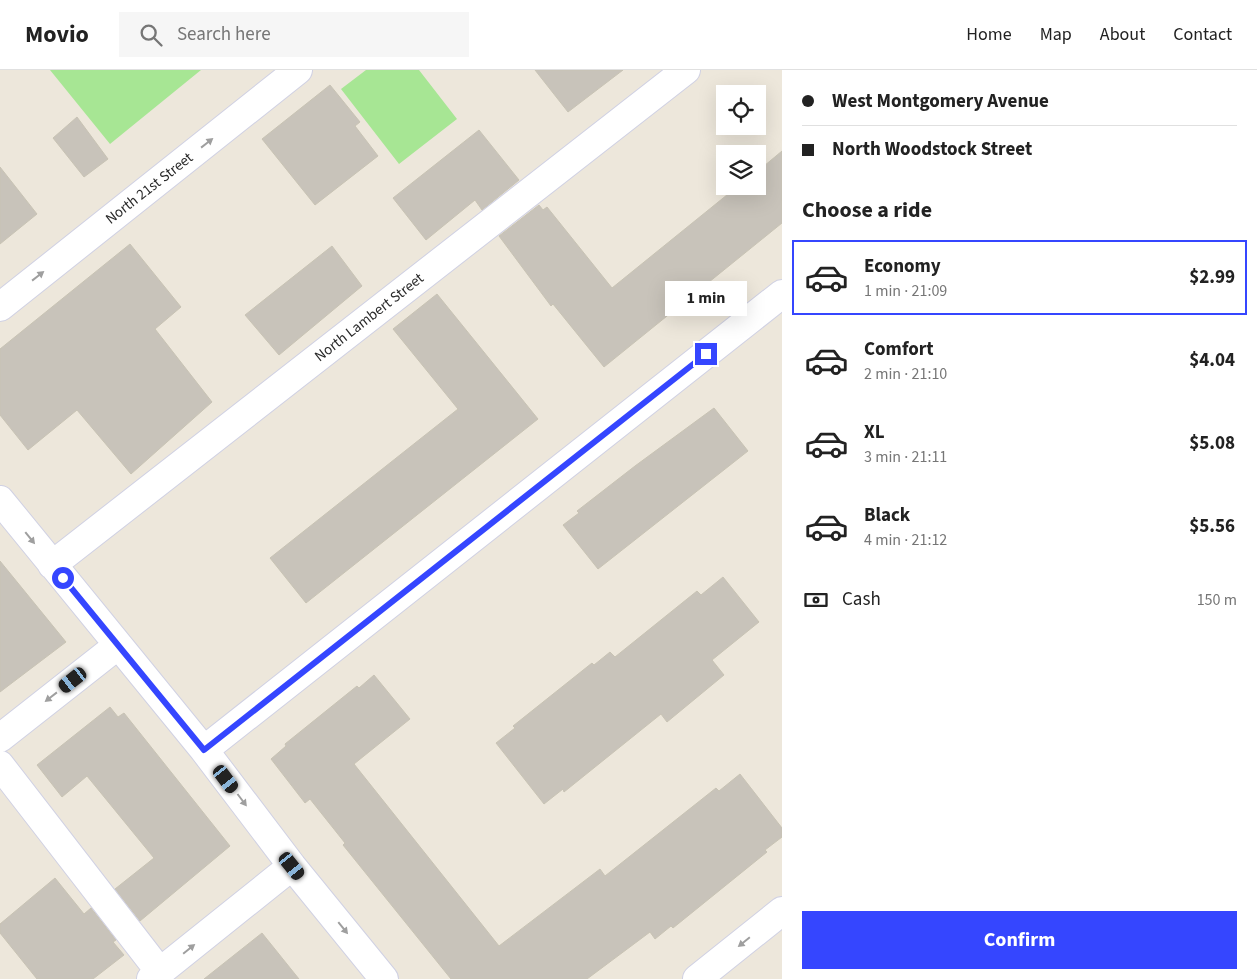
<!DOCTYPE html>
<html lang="en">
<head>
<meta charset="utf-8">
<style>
  body { margin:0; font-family:"Source Sans 3",sans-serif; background:#f6f6f6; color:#222; height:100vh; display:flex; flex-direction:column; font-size:19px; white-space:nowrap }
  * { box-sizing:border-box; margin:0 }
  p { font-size:16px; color:#767676 }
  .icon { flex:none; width:28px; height:28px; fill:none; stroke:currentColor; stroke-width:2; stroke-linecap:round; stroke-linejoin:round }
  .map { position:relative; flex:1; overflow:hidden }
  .sheet { display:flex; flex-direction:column; background:#fff; width:475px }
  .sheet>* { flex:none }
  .hud { display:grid; align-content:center; height:110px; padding:0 20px; background:#fff }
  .fabs { position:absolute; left:716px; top:15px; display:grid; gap:10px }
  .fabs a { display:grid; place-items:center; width:50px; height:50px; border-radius:0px; background:#fff; box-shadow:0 5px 20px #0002; font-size:25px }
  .end { position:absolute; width:22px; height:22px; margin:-11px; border:6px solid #3546ff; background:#fff; box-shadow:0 0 0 2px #fff }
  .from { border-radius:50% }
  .bubble { position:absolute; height:35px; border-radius:0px; background:#fff; box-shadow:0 5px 20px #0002; font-size:16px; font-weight:700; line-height:35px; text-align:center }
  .car { position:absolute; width:15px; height:30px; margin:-15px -8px; border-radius:6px; box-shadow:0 0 4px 1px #0007; background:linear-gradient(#222 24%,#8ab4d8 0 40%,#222 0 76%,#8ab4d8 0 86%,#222 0) }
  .hud b { display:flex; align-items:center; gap:18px; height:48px; font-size:19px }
  .hud b+b { border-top:1px solid #e0e0e0 }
  .hud i { width:12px; height:12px; background:#222 }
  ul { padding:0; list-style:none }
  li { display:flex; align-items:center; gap:15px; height:75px; margin:0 10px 8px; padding:0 10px; border:2px solid transparent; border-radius:0px }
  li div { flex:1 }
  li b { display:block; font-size:19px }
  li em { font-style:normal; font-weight:700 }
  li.selected { border-color:#3546ff }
  li>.icon { width:45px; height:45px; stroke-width:1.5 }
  h2 { padding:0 20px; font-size:22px; line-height:60px }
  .pay { display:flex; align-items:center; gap:12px; height:55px; padding:0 20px; font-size:19px }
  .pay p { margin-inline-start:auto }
  .primary-button { display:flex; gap:10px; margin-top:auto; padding:10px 20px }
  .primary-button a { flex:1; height:58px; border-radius:0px; background:#3546ff; color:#fff; font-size:20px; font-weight:700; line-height:58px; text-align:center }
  header { display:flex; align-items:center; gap:30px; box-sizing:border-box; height:70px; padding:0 25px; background:#fff; border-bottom:1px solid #e0e0e0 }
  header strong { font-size:24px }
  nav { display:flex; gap:28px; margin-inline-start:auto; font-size:18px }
  .search { width:350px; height:45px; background:#f6f6f6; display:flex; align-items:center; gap:12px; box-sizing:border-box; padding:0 18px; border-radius:0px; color:#767676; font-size:19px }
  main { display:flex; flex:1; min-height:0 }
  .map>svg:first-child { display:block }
  .green { fill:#a7e694 }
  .building { fill:#c8c3ba; stroke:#c8c3b4 }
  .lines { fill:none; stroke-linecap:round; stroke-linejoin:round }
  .minor-casing { stroke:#d0d1e3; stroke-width:30 }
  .minor { stroke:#fff; stroke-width:28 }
  .oneway { fill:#9f9f9f }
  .route { stroke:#3546ff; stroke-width:6 }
  .labels { text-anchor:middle; stroke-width:4; stroke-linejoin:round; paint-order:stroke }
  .street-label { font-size:15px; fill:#2a2a2a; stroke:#fff }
</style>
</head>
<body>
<header>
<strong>Movio</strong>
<div class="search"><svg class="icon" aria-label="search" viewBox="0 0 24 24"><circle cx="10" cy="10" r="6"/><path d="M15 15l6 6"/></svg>Search here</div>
<nav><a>Home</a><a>Map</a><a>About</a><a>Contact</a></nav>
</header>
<main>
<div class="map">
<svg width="782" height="909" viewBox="0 0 782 909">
  <rect width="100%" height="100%" fill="#ede7db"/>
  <!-- green -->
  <path class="green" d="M 50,0 L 201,0 L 110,74 Z
    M 366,0 L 419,0 L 457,49 L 399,94 L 341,19 Z"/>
  <!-- building -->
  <path class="building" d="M 535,0 L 623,0 L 568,42 Z
    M 330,15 L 360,52 L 355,56 L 378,86 L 315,135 L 262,69 Z
    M 77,47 L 108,89 L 84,107 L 53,68 Z
    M 479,60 L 519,110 L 482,140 L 475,130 L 426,170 L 393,128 Z
    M 782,81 L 782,153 L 604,297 L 553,234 L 551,236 L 499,166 L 539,135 L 543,140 L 547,137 L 612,218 L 738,116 L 758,116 L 758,101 Z
    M 0,97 L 37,144 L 0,174 Z
    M 130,174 L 181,237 L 155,259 L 212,332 L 131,404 L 77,340 L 28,380 L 0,345 L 0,279 Z
    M 332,176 L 362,216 L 279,285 L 245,245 Z
    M 437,224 L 538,349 L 306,533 L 270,488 L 458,339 L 393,259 Z
    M 714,338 L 748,381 L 598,499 L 563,455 L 579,443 L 577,441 L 635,396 Z
    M 0,491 L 66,572 L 0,622 Z
    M 723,507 L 759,552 L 712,590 L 724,605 L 667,652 L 661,644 L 564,722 L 563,719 L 544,734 L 496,673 L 515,658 L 513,656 L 592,593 L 594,595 L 610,582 L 615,587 L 697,521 L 701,525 Z
    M 374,605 L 410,649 L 354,694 L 499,876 L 600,799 L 605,806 L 716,718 L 719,721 L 740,704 L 782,758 L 782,767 L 765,780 L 767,782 L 673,858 L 671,856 L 655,869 L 650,862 L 587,909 L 451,909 L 343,775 L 345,773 L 310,729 L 305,733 L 271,689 L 286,676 L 285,674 L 357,616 L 359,618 Z
    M 110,637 L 118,647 L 124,643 L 230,776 L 140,851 L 115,819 L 154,788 L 87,706 L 62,727 L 37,695 Z
    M 55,808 L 84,844 L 91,838 L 116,870 L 113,872 L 124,885 L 93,909 L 37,909 L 0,863 L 0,854 Z
    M 262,863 L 299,909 L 204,909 Z"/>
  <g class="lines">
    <defs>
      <path id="minor" d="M 0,237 L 298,0
        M 0,430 L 204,680 L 292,796 L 384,909
        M 52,495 L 686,0
        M 0,668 L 117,576
        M 204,680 L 782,224
        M 0,695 L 160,902
        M 151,909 L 292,796
        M 697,909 L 782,841"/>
    </defs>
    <!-- minor casing -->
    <use href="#minor" class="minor-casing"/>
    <!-- minor -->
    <use href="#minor" class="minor"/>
  </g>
  <!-- one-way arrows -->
  <defs><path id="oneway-solid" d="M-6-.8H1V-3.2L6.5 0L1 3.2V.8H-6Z" transform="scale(1.25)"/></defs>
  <g class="oneway">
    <use href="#oneway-solid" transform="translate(207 73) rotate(-38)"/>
    <use href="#oneway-solid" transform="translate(38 206) rotate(-38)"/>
    <use href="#oneway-solid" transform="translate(30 468) rotate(51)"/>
    <use href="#oneway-solid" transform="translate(51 627) rotate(142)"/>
    <use href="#oneway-solid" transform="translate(242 730) rotate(53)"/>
    <use href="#oneway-solid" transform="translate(343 858) rotate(51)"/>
    <use href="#oneway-solid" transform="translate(744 872) rotate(141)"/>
    <use href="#oneway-solid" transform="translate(189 879) rotate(-39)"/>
  </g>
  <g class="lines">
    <!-- route -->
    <path class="route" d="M 63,508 L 204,680 L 706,284"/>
  </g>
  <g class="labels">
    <!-- street labels -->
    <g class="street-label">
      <text transform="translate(149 118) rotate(-38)" y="5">North 21st Street</text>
      <text transform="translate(369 247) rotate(-38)" y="5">North Lambert Street</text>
    </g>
  </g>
</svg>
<div class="fabs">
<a><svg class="icon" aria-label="locate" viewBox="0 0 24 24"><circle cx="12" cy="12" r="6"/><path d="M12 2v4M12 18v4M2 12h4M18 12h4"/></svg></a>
<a><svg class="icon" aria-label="layers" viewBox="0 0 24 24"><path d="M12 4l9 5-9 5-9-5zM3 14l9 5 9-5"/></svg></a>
</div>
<i class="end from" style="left:63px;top:508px"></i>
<i class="end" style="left:706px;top:284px"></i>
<div class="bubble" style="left:665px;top:211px;width:82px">1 min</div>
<i class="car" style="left:73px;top:610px;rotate:232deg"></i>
<i class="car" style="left:226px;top:709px;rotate:143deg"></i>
<i class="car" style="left:292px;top:796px;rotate:141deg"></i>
</div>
<section class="sheet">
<div class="hud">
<b><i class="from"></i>West Montgomery Avenue</b>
<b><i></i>North Woodstock Street</b>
</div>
<h2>Choose a ride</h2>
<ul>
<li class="selected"><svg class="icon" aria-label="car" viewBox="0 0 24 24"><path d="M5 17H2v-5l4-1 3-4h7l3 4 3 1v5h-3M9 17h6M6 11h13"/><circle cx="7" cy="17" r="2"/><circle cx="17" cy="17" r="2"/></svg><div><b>Economy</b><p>1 min · 21:09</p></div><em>$2.99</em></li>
<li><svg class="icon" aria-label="car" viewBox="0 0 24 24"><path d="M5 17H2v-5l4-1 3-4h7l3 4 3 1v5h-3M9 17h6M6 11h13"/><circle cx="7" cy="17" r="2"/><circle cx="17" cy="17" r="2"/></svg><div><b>Comfort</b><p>2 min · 21:10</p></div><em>$4.04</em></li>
<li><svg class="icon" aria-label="car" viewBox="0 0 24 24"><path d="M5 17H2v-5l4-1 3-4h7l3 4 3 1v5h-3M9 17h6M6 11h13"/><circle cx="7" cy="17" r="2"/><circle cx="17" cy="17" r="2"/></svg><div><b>XL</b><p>3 min · 21:11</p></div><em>$5.08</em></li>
<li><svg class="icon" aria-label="car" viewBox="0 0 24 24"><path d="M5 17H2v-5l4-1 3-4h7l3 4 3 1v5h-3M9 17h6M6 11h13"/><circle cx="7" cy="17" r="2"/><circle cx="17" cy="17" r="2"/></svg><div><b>Black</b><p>4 min · 21:12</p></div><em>$5.56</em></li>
</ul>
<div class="pay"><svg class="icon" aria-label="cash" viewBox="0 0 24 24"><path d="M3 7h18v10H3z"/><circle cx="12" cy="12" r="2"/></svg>Cash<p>150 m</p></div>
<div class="primary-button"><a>Confirm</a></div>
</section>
</main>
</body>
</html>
